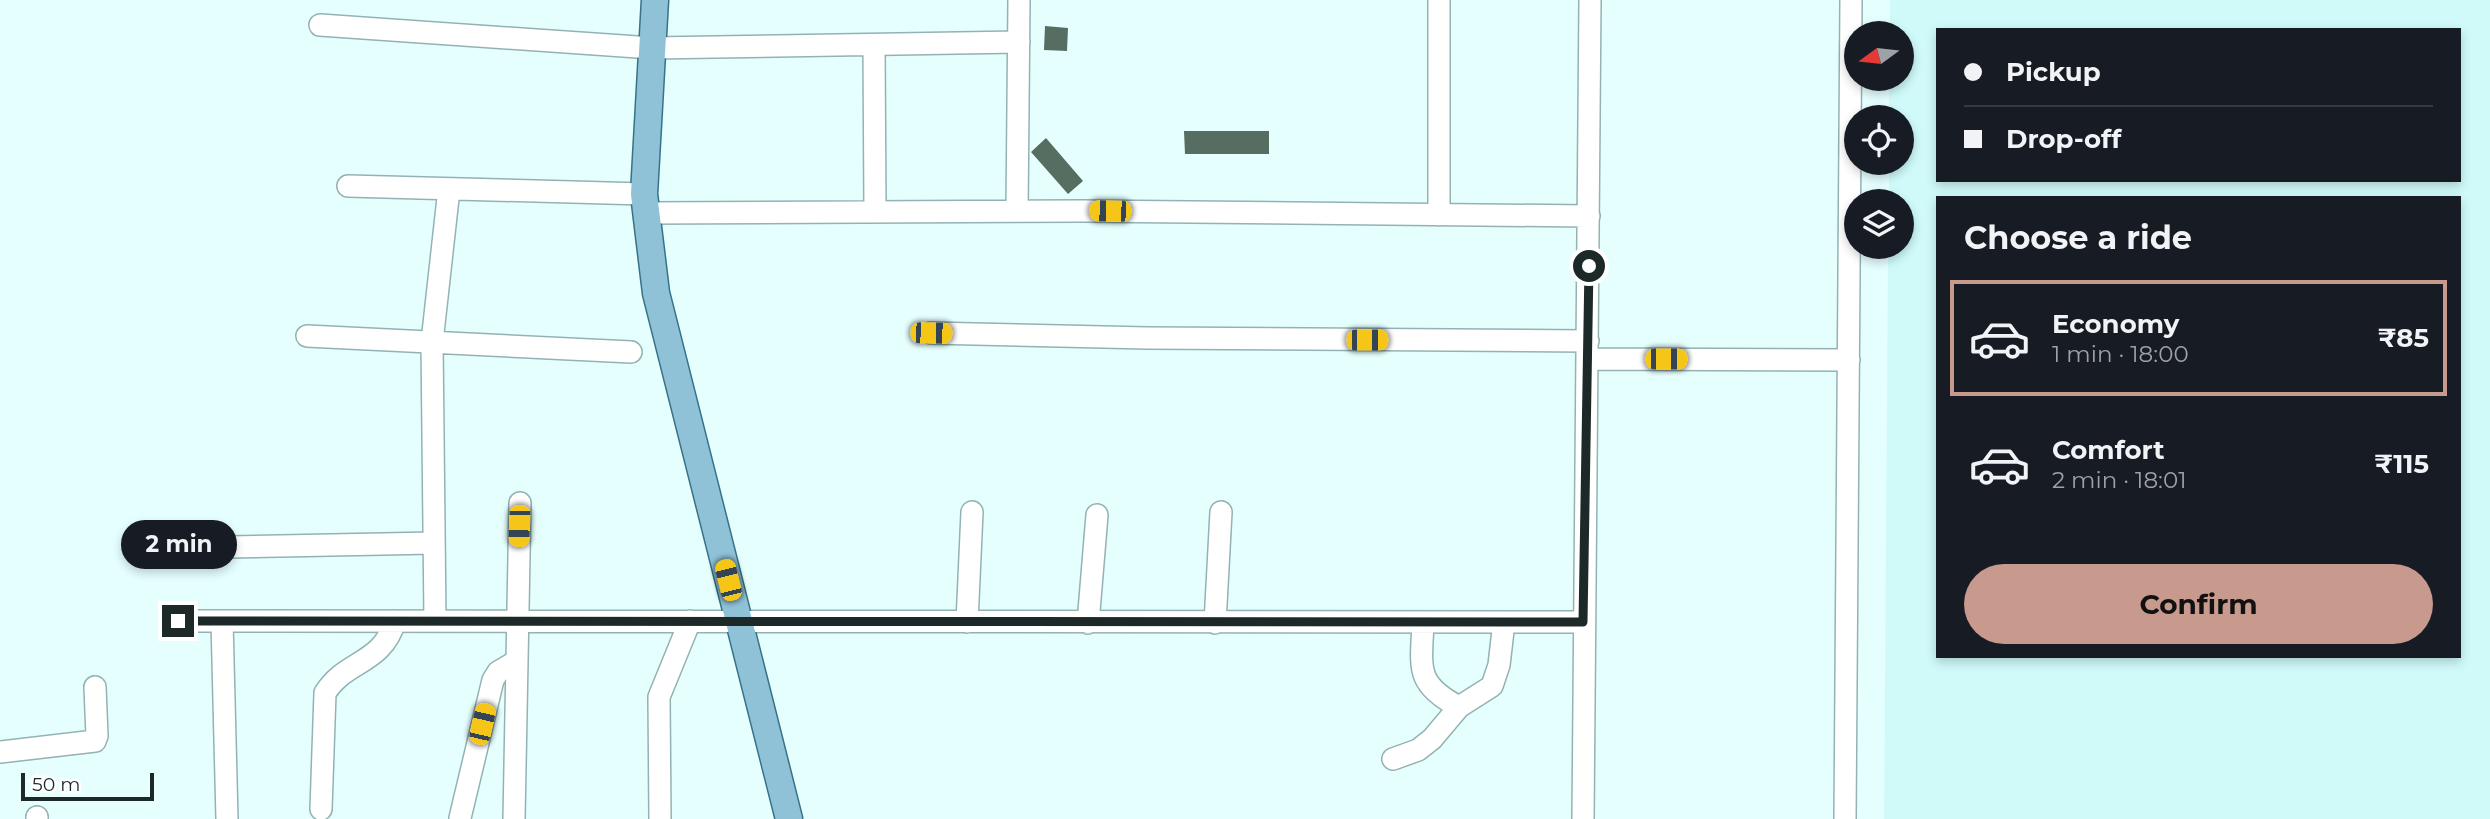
<!DOCTYPE html>
<html lang="en">
<head>
<meta charset="utf-8">
<style>
  body { margin:0; font-family:Montserrat,sans-serif; background:#20242c; color:#f1f3f6; height:100vh; display:flex; flex-direction:column; font-size:26px; white-space:nowrap }
  * { box-sizing:border-box; margin:0 }
  p { font-size:23px; color:#9ea1a6 }
  .icon { flex:none; width:38px; height:38px; fill:none; stroke:currentColor; stroke-width:2; stroke-linecap:round; stroke-linejoin:round }
  .map { position:relative; flex:1; overflow:hidden }
  .drawer { position:absolute; left:1936px; top:196px; width:525px; height:462px; display:flex; flex-direction:column; background:#171b24; border-radius:0px; box-shadow:0 4px 10px #0003 }
  .drawer>* { flex:none }
  .guide { position:absolute; left:1936px; top:28px; width:525px; height:154px; border-radius:0px; box-shadow:0 4px 10px #0003; display:grid; align-content:center; height:154px; padding:0 28px; background:#171b24 }
  .needle { width:46px; rotate:255deg }
  .tools { position:absolute; left:1844px; top:21px; display:grid; gap:14px }
  .tools a { display:grid; place-items:center; width:70px; height:70px; border-radius:50%; background:#171b24; box-shadow:0 4px 10px #0003; font-size:35px }
  .scale { position:absolute; left:21px; bottom:18px; width:133px; box-sizing:border-box; padding-left:7px; border:4px solid #1d2929; border-top:0; font-size:19px; line-height:24px; white-space:nowrap; color:#1d2929; -webkit-text-stroke:5px #fff; paint-order:stroke }
  .end { position:absolute; width:32px; height:32px; margin:-16px; border:9px solid #1d2929; background:#fff; box-shadow:0 0 0 4px #fff }
  .from { border-radius:50% }
  .bubble { position:absolute; height:49px; border-radius:24px; background:#171b24; box-shadow:0 4px 10px #0003; font-size:23px; font-weight:700; line-height:49px; text-align:center }
  .car { position:absolute; width:21px; height:42px; margin:-21px -10px; border-radius:9px; box-shadow:0 0 5px 2px #0007; background:linear-gradient(#f5c518 24%,#345 0 40%,#f5c518 0 76%,#345 0 86%,#f5c518 0) }
  .guide b { display:flex; align-items:center; gap:24px; height:66px; font-size:26px }
  .guide b+b { border-top:2px solid #363941 }
  .guide i { width:18px; height:18px; background:#f1f3f6 }
  ul { padding:0; list-style:none }
  li { display:flex; align-items:center; gap:21px; height:116px; margin:0 14px 10px; padding:0 14px; border:4px solid transparent; border-radius:0px }
  li div { flex:1 }
  li b { display:block; font-size:26px }
  li em { font-style:normal; font-weight:700 }
  li.selected { border-color:#c89a8e }
  li>.icon { width:63px; height:63px; stroke-width:1.5 }
  h2 { padding:0 28px; font-size:32px; line-height:84px }
  .button { display:flex; gap:14px; margin-top:auto; padding:14px 28px }
  .button a { flex:1; height:80px; border-radius:42px; background:#c89a8e; color:#111; font-size:28px; font-weight:700; line-height:80px; text-align:center }
  .map>svg:first-child { display:block }
  .built { fill:#d0fafa; fill-rule:evenodd }
  .building { fill:#566d62 }
  .lines { fill:none; stroke-linecap:round; stroke-linejoin:round }
  .minor-casing { stroke:#94b2b2; stroke-width:24 }
  .major-casing { stroke:#367289; stroke-width:29 }
  .minor { stroke:#fff; stroke-width:21 }
  .major { stroke:#8fc2d7; stroke-width:26 }
  .route { stroke:#1d2929; stroke-width:9 }
</style>
</head>
<body>
<div class="map">
<svg width="2490" height="819" viewBox="0 0 2490 819">
  <rect width="100%" height="100%" fill="#e5fffe"/>
  <!-- built -->
  <path class="built" d="M 1890,0 L 2490,0 L 2490,819 L 1884,819 L 1888,247 L 1902,247 L 1902,201 L 1889,201 L 1889,163 L 1902,163 L 1902,117 L 1889,117 L 1889,79 L 1902,79 L 1902,33 L 1890,33 ZM 1937,30 L 2459,30 L 2459,180 L 1937,180 ZM 1937,198 L 2459,198 L 2459,656 L 1937,656 Z"/>
  <!-- building -->
  <path class="building" d="M 1045,26 L 1068,28 L 1067,51 L 1044,50 Z
    M 1184,131 L 1269,131 L 1269,154 L 1185,154 Z
    M 1046,138 L 1083,181 L 1068,194 L 1031,152 Z"/>
  <g class="lines">
    <defs>
      <path id="minor" d="M 1439,0 L 1439,215
        M 320,25 L 652,48 L 1019,42
        M 874,45 L 875,212
        M 348,186 L 644,194
        M 1017,211 L 1019,0
        M 645,213 L 1082,211 L 1589,216
        M 931,333 L 1147,338 L 1588,341
        M 307,336 L 631,352
        M 1588,359 L 1849,360
        M 176,548 L 434,543
        M 178,621 L 1583,622
        M 222,621 L 227,819
        M 435,621 L 432,342 L 449,189
        M 967,622 L 972,512
        M 1088,623 L 1097,515
        M 1215,623 L 1221,512
        M 1423,623 C 1421,668 1415,684 1459,707
        M 0,752 L 95,741 L 97,736 L 95,687
        M 1393,759 L 1418,750 L 1432,739 L 1459,707 L 1492,686 L 1499,665 L 1504,622
        M 321,809 L 325,693 C 345,660 382,665 395,621
        M 37,817 L 37,819
        M 460,818 L 493,680 L 498,672 L 515,662
        M 514,819 L 520,503
        M 660,819 L 659,697 L 690,621
        M 1583,819 L 1590,0
        M 1845,819 L 1851,0"/>
      <path id="major" d="M 655,0 L 644,194 L 656,293 L 789,819"/>
    </defs>
    <!-- minor casing -->
    <use href="#minor" class="minor-casing"/>
    <!-- major casing -->
    <use href="#major" class="major-casing"/>
    <!-- minor -->
    <use href="#minor" class="minor"/>
    <!-- major -->
    <use href="#major" class="major"/>
  </g>
  <g class="lines">
    <!-- route -->
    <path class="route" d="M 178,621 L 1583,622 L 1589,266"/>
  </g>
</svg>
<div class="tools">
<a><svg class="needle" viewBox="-14 -14 28 28"><path d="M0-13l5 13h-10z" fill="#e53935"/><path d="M0 13l5-13h-10z" fill="#9ea1a6"/></svg></a>
<a><svg class="icon" aria-label="locate" viewBox="0 0 24 24"><circle cx="12" cy="12" r="6"/><path d="M12 2v4M12 18v4M2 12h4M18 12h4"/></svg></a>
<a><svg class="icon" aria-label="layers" viewBox="0 0 24 24"><path d="M12 4l9 5-9 5-9-5zM3 14l9 5 9-5"/></svg></a>
</div>
<div class="scale">50 m</div>
<i class="end from" style="left:1589px;top:266px"></i>
<i class="end" style="left:178px;top:621px"></i>
<div class="bubble" style="left:121px;top:520px;width:116px">2 min</div>
<i class="car" style="left:1110px;top:211px;rotate:271deg"></i>
<i class="car" style="left:931px;top:333px;rotate:91deg"></i>
<i class="car" style="left:1367px;top:340px;rotate:90deg"></i>
<i class="car" style="left:1666px;top:359px;rotate:90deg"></i>
<i class="car" style="left:519px;top:526px;rotate:182deg"></i>
<i class="car" style="left:728px;top:580px;rotate:346deg"></i>
<i class="car" style="left:482px;top:724px;rotate:13deg"></i>
<div class="guide">
<b><i class="from"></i>Pickup</b>
<b><i></i>Drop-off</b>
</div>
<section class="drawer">
<h2>Choose a ride</h2>
<ul>
<li class="selected"><svg class="icon" aria-label="car" viewBox="0 0 24 24"><path d="M5 17H2v-5l4-1 3-4h7l3 4 3 1v5h-3M9 17h6M6 11h13"/><circle cx="7" cy="17" r="2"/><circle cx="17" cy="17" r="2"/></svg><div><b>Economy</b><p>1 min · 18:00</p></div><em>₹85</em></li>
<li><svg class="icon" aria-label="car" viewBox="0 0 24 24"><path d="M5 17H2v-5l4-1 3-4h7l3 4 3 1v5h-3M9 17h6M6 11h13"/><circle cx="7" cy="17" r="2"/><circle cx="17" cy="17" r="2"/></svg><div><b>Comfort</b><p>2 min · 18:01</p></div><em>₹115</em></li>
</ul>
<div class="button"><a>Confirm</a></div>
</section>
</div>
</body>
</html>
